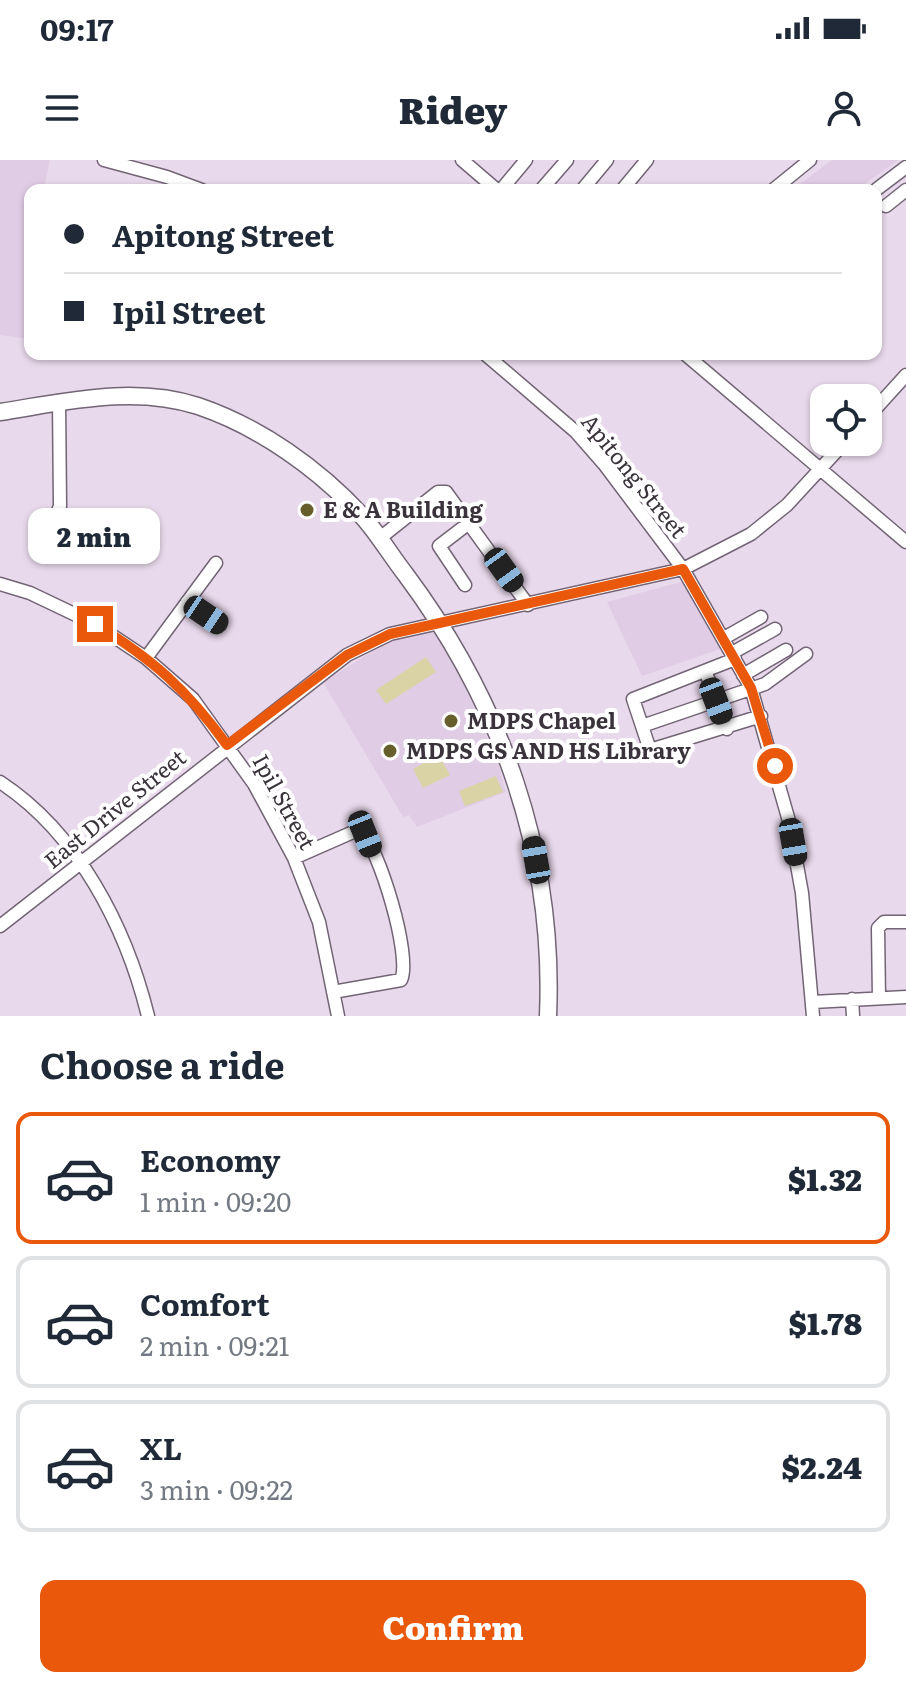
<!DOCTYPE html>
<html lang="en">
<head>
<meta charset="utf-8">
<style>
  body { margin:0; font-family:Literata,serif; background:#f2f2f3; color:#1f2937; height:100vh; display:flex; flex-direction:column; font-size:30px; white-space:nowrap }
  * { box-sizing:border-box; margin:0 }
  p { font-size:26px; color:#747a83 }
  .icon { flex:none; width:44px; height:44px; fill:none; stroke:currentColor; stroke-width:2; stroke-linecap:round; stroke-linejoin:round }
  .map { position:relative; height:856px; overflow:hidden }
  .sheet { display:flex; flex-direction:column; background:#fff; flex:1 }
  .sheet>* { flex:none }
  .top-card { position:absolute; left:24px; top:24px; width:858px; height:176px; border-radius:16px; box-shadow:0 2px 6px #0004; display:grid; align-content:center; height:176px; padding:0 40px; background:#fff }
  .buttons { position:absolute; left:810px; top:224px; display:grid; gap:16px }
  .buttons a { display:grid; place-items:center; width:72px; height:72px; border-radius:16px; background:#fff; box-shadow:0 2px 6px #0004; font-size:40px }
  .end { position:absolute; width:36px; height:36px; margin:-18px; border:10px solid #ea580c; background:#fff; box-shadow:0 0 0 4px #fff }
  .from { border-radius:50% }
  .bubble { position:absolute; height:56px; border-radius:16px; background:#fff; box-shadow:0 2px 6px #0004; font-size:26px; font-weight:800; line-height:56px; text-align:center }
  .car { position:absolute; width:24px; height:48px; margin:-24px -12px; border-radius:10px; box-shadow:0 0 6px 2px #0007; background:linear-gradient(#222 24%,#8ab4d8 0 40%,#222 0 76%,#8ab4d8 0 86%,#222 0) }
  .top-card b { display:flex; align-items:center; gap:28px; height:76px; font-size:30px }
  .top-card b+b { border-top:2px solid #e0e1e3 }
  .top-card i { width:20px; height:20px; background:#1f2937 }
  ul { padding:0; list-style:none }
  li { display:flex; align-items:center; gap:24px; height:132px; margin:0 16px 12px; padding:0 24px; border:4px solid #e0e1e3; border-radius:16px }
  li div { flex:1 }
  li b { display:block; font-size:30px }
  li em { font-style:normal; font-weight:800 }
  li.current { border-color:#ea580c }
  li>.icon { width:72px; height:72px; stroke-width:1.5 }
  h2 { padding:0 40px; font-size:36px; line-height:96px }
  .cta { display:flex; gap:16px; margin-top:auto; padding:16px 40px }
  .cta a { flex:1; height:92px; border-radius:16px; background:#ea580c; color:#fff; font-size:32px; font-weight:800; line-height:92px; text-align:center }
  .status { display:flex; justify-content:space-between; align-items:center; height:56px; padding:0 40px; background:#fff; direction:ltr }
  .status svg { height:22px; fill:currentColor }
  header { display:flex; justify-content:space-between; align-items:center; height:104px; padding:0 40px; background:#fff; font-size:36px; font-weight:800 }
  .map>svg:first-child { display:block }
  .built { fill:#e1cce5 }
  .green { fill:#dad3a5 }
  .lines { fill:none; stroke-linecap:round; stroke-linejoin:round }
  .minor-casing { stroke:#726475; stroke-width:15 }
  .major-casing { stroke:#726475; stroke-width:19 }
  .minor { stroke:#fff; stroke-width:12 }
  .major { stroke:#fff; stroke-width:16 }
  .route { stroke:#ea580c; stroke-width:10 }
  .poi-dot { fill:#665e2b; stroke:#fff; stroke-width:3 }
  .labels { text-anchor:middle; stroke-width:8; stroke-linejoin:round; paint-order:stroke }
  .street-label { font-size:22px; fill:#3a333b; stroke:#fff }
  .poi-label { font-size:22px; font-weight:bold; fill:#3a333b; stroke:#fff; text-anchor:start }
</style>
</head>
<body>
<div class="status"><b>09:17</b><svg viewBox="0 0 49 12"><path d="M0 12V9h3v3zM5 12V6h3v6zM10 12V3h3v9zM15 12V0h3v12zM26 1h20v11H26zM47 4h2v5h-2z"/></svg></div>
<header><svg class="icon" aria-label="menu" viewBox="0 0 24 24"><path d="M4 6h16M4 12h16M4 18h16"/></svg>Ridey<svg class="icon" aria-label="person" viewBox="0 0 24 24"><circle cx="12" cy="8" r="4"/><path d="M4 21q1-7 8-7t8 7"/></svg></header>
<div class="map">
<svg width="906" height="856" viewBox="0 0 906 856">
  <rect width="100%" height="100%" fill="#e9d9ec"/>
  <!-- built -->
  <path class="built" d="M 0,0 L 50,0 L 44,30 L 30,30 L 30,179 L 0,175 Z
    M 832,0 L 899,0 L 860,27 L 862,30 L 792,30 Z
    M 684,421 L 723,488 L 642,516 L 607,442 Z
    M 424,471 L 437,473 L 471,540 L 497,600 L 506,632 L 417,667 L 409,655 L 403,657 L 323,522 L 397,476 Z"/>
  <!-- green -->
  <path class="green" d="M 426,497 L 436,512 L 386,544 L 376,530 Z
    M 439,595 L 450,615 L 423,628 L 413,609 Z
    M 496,616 L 503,632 L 465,646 L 459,631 Z"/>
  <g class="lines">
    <defs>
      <path id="minor" d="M 104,0 L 167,17 L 202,30
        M 462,0 L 497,30
        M 877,29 L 906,7
        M 501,30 L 526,0
        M 541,30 L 567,0
        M 582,30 L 607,0
        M 622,30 L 647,0
        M 773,30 L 810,0
        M 886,46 L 906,30
        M 485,194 L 576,272 L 604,304 L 683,409 L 751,528 L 789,661 L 802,733 L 813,856
        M 685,194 L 906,382
        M 868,257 L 906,215
        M 52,366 L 60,346 L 59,241
        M 380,378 L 438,332 L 446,332 L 528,445
        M 0,424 L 30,433 L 95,464 L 146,498 L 193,539 L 254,624 L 294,698 L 319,762 L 338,856
        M 465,425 L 439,386 L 469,363
        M 187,442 L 220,465
        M 724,478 L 761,457
        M 732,493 L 775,469
        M 146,498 L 216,403
        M 735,499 L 633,539 L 650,590 L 761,556
        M 706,513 L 727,569
        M 743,515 L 786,490
        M 642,566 L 765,524 L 806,494
        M 0,622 C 78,673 126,767 148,856
        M 294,698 L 360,669 C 379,688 412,796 401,820 L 333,832
        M 0,766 L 347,495 L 390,474 L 683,409 L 751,374 L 787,345 L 845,282
        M 879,838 L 878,768 L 884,762 L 906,762
        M 852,839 L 853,856
        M 813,842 L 906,837"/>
      <path id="major" d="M 0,252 C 65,242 133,225 198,246 C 260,267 319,309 363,357 C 379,375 391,396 406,415 C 502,544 555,694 548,856"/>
    </defs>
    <!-- minor casing -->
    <use href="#minor" class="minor-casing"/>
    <!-- major casing -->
    <use href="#major" class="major-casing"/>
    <!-- minor -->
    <use href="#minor" class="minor"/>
    <!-- major -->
    <use href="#major" class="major"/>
  </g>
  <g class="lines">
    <!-- route -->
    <path class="route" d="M 95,464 C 154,500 187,530 227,585 L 347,495 L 390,474 L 683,409 L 751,528 L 775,606"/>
  </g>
  <!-- markers -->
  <g class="poi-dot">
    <circle cx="307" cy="350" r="8"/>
    <circle cx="451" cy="561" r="8"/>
    <circle cx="390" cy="591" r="8"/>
  </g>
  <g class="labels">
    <!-- street labels -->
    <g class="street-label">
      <text transform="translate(634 316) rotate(51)" y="8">Apitong Street</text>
      <text transform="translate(284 642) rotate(61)" y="8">Ipil Street</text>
      <text transform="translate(115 649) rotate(-39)" y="8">East Drive Street</text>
    </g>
    <!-- poi labels -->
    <g class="poi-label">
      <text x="323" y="358">E &amp; A Building</text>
      <text x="467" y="569">MDPS Chapel</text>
      <text x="406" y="599">MDPS GS AND HS Library</text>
    </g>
  </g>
</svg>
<div class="buttons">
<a><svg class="icon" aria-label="locate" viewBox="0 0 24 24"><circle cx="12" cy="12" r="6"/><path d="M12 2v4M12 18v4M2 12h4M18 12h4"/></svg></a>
</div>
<i class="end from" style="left:775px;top:606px"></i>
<i class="end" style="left:95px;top:464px"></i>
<div class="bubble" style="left:28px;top:348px;width:132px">2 min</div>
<i class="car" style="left:504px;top:410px;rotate:144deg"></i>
<i class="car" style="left:206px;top:455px;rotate:124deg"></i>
<i class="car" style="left:716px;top:541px;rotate:159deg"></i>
<i class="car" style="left:365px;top:674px;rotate:158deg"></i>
<i class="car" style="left:793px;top:682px;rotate:170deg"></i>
<i class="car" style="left:536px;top:700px;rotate:350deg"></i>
<div class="top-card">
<b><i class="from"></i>Apitong Street</b>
<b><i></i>Ipil Street</b>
</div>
</div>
<section class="sheet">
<h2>Choose a ride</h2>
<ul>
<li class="current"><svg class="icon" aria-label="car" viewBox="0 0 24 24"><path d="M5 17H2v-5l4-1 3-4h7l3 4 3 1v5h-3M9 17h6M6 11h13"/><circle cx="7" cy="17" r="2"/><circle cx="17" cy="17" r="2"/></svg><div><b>Economy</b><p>1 min · 09:20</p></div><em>$1.32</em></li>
<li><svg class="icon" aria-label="car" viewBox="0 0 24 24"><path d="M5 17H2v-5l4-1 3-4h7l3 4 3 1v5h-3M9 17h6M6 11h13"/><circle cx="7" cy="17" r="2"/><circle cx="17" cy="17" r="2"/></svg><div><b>Comfort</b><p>2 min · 09:21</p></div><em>$1.78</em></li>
<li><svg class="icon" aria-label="car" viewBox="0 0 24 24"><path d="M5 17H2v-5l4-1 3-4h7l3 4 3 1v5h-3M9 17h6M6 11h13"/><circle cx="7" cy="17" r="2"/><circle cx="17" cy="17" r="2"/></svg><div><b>XL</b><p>3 min · 09:22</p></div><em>$2.24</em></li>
</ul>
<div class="cta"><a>Confirm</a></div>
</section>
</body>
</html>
